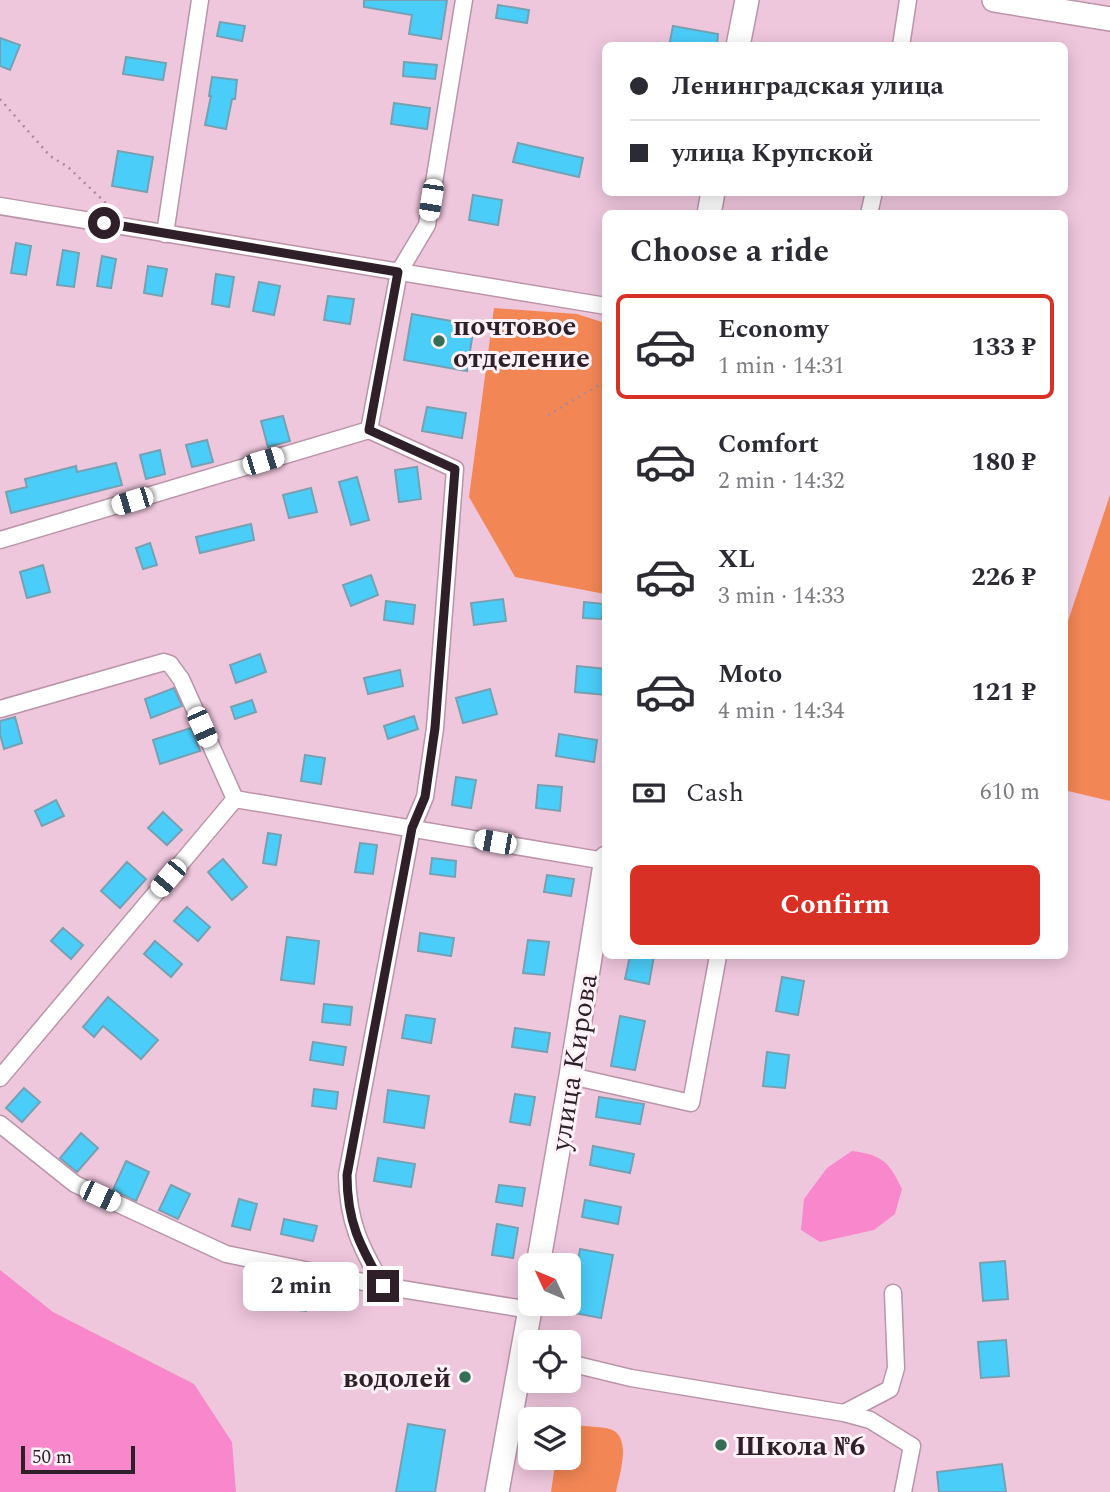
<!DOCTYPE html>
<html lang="en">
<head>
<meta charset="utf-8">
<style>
  body { margin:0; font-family:Spectral,serif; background:#f7f7f7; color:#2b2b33; height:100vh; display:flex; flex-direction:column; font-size:26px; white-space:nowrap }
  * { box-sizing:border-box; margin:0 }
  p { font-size:23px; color:#7c7c81 }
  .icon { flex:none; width:38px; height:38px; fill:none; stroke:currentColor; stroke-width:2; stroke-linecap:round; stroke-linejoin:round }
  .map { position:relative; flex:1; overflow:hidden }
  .panel { position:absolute; left:602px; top:210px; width:466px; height:749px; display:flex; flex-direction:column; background:#fff; border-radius:10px; box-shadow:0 4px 18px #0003 }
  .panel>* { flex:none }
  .guide { position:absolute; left:602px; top:42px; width:466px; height:154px; border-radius:10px; box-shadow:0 4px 18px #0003; display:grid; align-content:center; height:154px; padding:0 28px; background:#fff }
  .needle { width:46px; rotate:314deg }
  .buttons { position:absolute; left:518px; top:1253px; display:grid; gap:14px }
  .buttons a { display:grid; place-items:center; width:63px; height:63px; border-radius:10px; background:#fff; box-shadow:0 4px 18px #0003; font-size:35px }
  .scale { position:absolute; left:21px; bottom:18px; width:114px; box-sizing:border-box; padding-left:7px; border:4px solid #2e1f28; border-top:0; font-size:19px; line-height:24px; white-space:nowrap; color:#2e1f28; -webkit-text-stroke:5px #fef1f8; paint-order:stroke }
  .end { position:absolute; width:32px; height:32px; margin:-16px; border:9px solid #2e1f28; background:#fff; box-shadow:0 0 0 4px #fff }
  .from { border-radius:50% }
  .bubble { position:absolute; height:49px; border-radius:10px; background:#fff; box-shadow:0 4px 18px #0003; font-size:23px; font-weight:700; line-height:49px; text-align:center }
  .car { position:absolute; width:21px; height:42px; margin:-21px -10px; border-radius:9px; box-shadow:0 0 5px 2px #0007; background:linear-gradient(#fff 24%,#345 0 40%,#fff 0 76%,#345 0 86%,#fff 0) }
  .guide b { display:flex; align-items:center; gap:24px; height:66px; font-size:26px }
  .guide b+b { border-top:2px solid #e1e1e2 }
  .guide i { width:18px; height:18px; background:#2b2b33 }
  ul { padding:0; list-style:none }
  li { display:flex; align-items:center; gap:21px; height:105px; margin:0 14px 10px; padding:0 14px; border:4px solid transparent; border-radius:10px }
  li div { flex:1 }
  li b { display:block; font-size:26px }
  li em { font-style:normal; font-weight:700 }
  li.active { border-color:#d93025 }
  li>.icon { width:63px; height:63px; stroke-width:1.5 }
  h2 { padding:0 28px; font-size:32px; line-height:84px }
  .pay { display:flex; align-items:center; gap:18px; height:77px; padding:0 28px; font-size:26px }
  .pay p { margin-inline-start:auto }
  .button { display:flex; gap:14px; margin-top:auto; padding:14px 28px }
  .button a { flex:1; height:80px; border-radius:10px; background:#d93025; color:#fff; font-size:28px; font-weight:700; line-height:80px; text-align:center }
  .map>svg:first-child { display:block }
  .green { fill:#f38655 }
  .water { fill:#f887cc }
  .building { fill:#4bcdf9; stroke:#76a1b3; stroke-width:2 }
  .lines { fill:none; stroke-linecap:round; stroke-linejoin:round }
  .street-casing { stroke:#ba94a9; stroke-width:19 }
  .secondary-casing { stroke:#ba94a9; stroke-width:26 }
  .path { stroke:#a98a9b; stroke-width:2.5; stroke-dasharray:2 5; stroke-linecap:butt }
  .street { stroke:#fff; stroke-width:16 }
  .secondary { stroke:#fff; stroke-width:23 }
  .route { stroke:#2e1f28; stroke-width:9 }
  .poi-dot { fill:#356e56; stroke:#fef1f8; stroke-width:2.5 }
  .labels { text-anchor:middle; stroke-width:6; stroke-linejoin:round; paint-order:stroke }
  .poi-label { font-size:28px; font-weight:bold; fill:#2e1f28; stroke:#fef1f8; text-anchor:start }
  .street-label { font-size:28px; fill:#2e1f28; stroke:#fef1f8 }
</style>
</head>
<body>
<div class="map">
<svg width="1110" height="1492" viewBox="0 0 1110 1492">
  <rect width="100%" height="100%" fill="#efc7dd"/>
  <!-- green -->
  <path class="green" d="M 494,308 L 577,314 L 605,323 L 605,594 L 515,577 L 469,497 Z
    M 1110,495 L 1110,801 L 1064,790 L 1064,633 Z
    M 576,1425 C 586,1427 600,1426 610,1429 C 633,1437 619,1475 616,1492 L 551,1492 L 556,1458 L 569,1458 L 569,1427 Z"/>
  <!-- water -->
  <path class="water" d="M 852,1151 C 883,1155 889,1162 902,1189 L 895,1214 L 874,1230 L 820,1242 L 801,1230 L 804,1199 L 827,1168 Z
    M 0,1270 L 53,1312 L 194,1384 L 232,1442 L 236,1492 L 0,1492 Z"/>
  <!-- building -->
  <path class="building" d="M 364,0 L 447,0 L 441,39 L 409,34 L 412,15 L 364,7 Z
    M 498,5 L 529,10 L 527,23 L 496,18 Z
    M 220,22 L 245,26 L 242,41 L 217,36 Z
    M 673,26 L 718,34 L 717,46 L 669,46 Z
    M 0,38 L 20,45 L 10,70 L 0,66 Z
    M 126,57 L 166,63 L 163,80 L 123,74 Z
    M 404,62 L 437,65 L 435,79 L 403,76 Z
    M 212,77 L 237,80 L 235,99 L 232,99 L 226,129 L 205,125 L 211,96 L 209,96 Z
    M 394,103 L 430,108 L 427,129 L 391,124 Z
    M 518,143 L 583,158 L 579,177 L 513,162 Z
    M 118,151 L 153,157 L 147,192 L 112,186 Z
    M 473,195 L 502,200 L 498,225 L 469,220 Z
    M 16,243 L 31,246 L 26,275 L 11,273 Z
    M 63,250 L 79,253 L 74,287 L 57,285 Z
    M 102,256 L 116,259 L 111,288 L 97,286 Z
    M 148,266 L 167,269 L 162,296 L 144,293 Z
    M 216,274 L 234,277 L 229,307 L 212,304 Z
    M 259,282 L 280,286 L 274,315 L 253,311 Z
    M 328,296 L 354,299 L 350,324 L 324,320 Z
    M 412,314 L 474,325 L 467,371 L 404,360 Z
    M 427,407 L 466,413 L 462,438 L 422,431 Z
    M 283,416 L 290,441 L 268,447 L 261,421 Z
    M 207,440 L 213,462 L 192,467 L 186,445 Z
    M 160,450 L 165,474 L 146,479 L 140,455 Z
    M 116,463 L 122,485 L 11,513 L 6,492 L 27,487 L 25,479 L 76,466 L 77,472 Z
    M 417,467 L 421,499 L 399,502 L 395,470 Z
    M 357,477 L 369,520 L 351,525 L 339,482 Z
    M 311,488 L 317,512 L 289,518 L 283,495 Z
    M 251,524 L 254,540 L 200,553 L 196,537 Z
    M 150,543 L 157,565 L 143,569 L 136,548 Z
    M 43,565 L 50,592 L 27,598 L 20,572 Z
    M 371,575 L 378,595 L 351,606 L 343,585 Z
    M 503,599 L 506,621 L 474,625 L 471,603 Z
    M 386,601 L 415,605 L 413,624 L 384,620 Z
    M 584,602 L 603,604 L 602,619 L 583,618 Z
    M 260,654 L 266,672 L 236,683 L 230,665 Z
    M 577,666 L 606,669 L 606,695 L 575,692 Z
    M 400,670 L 403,686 L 368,694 L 364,678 Z
    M 174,688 L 182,706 L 151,718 L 145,699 Z
    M 490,689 L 497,714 L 463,723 L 456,698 Z
    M 252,700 L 256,712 L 235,719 L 231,707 Z
    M 414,716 L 418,729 L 388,739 L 384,726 Z
    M 15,717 L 22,743 L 4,749 L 0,734 L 0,721 Z
    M 191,728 L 200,751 L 160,764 L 153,740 Z
    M 559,734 L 597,740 L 594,762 L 556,756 Z
    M 305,755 L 325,758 L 321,784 L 301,781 Z
    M 456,777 L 476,780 L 471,808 L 452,805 Z
    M 538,785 L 562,787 L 560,811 L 536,808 Z
    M 56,800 L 64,816 L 42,826 L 35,811 Z
    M 163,812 L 182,830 L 167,845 L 148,828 Z
    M 268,833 L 281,835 L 276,865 L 263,863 Z
    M 360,843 L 377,845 L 373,874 L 355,872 Z
    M 432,858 L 456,861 L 455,877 L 430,874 Z
    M 223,859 L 247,887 L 232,900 L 208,872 Z
    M 127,862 L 146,879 L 120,908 L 101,891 Z
    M 547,875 L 574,879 L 571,896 L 544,892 Z
    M 187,907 L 210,927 L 198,941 L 174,921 Z
    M 63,928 L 83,945 L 71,959 L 51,941 Z
    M 420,933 L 454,938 L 451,956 L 418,951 Z
    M 287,937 L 319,941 L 314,984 L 281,980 Z
    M 528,940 L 549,942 L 544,975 L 523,973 Z
    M 155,941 L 182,964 L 171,977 L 144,954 Z
    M 630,956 L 654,956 L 649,984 L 625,979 Z
    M 782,977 L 804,981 L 798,1015 L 776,1011 Z
    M 108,997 L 158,1040 L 141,1059 L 103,1026 L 94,1037 L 83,1027 Z
    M 324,1004 L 352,1007 L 350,1025 L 322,1022 Z
    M 406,1015 L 435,1019 L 431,1043 L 402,1038 Z
    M 620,1016 L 645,1021 L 635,1070 L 611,1066 Z
    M 515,1028 L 550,1033 L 547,1052 L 512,1047 Z
    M 313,1042 L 346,1047 L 343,1065 L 310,1060 Z
    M 767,1052 L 789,1055 L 785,1088 L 763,1086 Z
    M 24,1088 L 40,1102 L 22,1122 L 6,1108 Z
    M 314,1089 L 338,1092 L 336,1109 L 312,1106 Z
    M 388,1090 L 429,1096 L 424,1128 L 384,1122 Z
    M 515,1094 L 535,1097 L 530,1125 L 510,1122 Z
    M 599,1097 L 644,1104 L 640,1124 L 596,1117 Z
    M 81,1133 L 98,1148 L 77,1172 L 60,1158 Z
    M 593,1146 L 634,1154 L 630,1173 L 590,1165 Z
    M 378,1158 L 415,1164 L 411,1187 L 374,1181 Z
    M 126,1161 L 149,1172 L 136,1201 L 113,1190 Z
    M 171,1185 L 190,1194 L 178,1219 L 159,1210 Z
    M 499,1185 L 525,1188 L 522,1206 L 496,1202 Z
    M 239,1199 L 257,1204 L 250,1230 L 232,1226 Z
    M 585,1200 L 621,1207 L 618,1224 L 582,1217 Z
    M 284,1219 L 317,1226 L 313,1241 L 281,1234 Z
    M 497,1224 L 518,1228 L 513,1258 L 492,1255 Z
    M 580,1249 L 613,1255 L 601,1318 L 569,1312 Z
    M 1005,1261 L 1008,1299 L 983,1301 L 980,1263 Z
    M 285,1279 L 310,1282 L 306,1311 L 281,1308 Z
    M 1006,1340 L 1009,1376 L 981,1378 L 978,1342 Z
    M 408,1424 L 445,1430 L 435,1492 L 396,1492 Z
    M 1002,1464 L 1006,1492 L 939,1492 L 937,1472 Z"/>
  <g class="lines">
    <defs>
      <path id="street" d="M 901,46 L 908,0
        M 0,206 L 606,306
        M 869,214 L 874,192
        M 165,234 L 200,0
        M 0,540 L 369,430
        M 0,709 L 164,662 L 170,664 L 181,679 L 235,799 L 605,861
        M 571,1076 L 691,1103 L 718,956
        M 0,1078 L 235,799
        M 0,1124 L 75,1184 L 226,1254 L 383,1286 L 530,1310
        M 383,1286 C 360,1246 348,1222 347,1175 L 412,828 L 425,797 L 435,728 L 455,469 L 369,430 L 399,272 L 427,225 L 464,0
        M 569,1363 L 631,1378 L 844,1413 L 870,1420 L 912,1446 L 903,1492
        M 844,1413 L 890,1389 L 896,1368 L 893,1293"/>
      <path id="secondary" d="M 994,0 L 1110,19
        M 738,46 L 747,0
        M 709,214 L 713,192
        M 538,1265 L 571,1076 L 606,858
        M 497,1492 L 531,1304"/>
    </defs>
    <!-- street casing -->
    <use href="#street" class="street-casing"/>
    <!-- secondary casing -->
    <use href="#secondary" class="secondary-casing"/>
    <!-- path -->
    <path class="path" d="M 0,99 L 50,156 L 68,167 L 111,208
      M 548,415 L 606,381"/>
    <!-- street -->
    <use href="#street" class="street"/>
    <!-- secondary -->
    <use href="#secondary" class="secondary"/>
  </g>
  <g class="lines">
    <!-- route -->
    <path class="route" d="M 104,223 L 398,272 L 369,430 L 455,469 L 435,728 L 425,797 L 412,828 L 347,1175 C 347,1222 360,1246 383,1286"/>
  </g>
  <!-- markers -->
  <g class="poi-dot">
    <circle cx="439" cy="341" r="7"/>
    <circle cx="465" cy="1377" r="7"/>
    <circle cx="721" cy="1445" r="7"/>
  </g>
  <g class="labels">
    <!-- poi labels -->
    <g class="poi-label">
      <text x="453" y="335">почтовое<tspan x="453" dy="32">отделение</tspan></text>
      <text x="451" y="1387" text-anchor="end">водолей</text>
      <text x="735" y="1455">Школа №6</text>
    </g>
    <!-- street labels -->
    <g class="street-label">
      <text transform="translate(573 1062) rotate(-81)" y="10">улица Кирова</text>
    </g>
  </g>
</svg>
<div class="buttons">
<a><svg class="needle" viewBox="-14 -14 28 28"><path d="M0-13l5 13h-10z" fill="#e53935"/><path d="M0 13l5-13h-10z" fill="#7c7c81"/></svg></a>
<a><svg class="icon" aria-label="locate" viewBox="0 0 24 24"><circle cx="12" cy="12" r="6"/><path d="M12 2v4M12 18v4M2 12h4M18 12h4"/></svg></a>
<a><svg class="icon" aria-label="layers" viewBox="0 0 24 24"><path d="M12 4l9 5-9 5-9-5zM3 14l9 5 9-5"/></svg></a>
</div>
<div class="scale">50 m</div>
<i class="end from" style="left:104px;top:223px"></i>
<i class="end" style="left:383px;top:1286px"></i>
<div class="bubble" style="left:243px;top:1262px;width:116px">2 min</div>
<i class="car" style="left:431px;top:200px;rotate:189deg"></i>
<i class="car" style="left:263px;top:461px;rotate:73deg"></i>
<i class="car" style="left:132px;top:501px;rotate:253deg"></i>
<i class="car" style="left:202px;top:727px;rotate:156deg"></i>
<i class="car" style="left:495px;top:842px;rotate:280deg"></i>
<i class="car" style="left:168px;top:878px;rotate:220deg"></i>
<i class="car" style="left:100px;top:1196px;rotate:115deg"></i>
<div class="guide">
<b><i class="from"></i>Ленинградская улица</b>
<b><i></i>улица Крупской</b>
</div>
<section class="panel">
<h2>Choose a ride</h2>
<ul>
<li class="active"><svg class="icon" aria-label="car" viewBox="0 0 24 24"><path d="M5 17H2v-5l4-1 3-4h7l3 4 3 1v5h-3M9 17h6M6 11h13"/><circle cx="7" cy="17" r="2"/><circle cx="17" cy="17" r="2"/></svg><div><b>Economy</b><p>1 min · 14:31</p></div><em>133 ₽</em></li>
<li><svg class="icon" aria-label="car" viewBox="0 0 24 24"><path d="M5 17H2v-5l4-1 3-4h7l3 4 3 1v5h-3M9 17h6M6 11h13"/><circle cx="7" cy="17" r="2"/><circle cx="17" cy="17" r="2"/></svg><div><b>Comfort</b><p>2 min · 14:32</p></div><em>180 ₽</em></li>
<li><svg class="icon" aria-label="car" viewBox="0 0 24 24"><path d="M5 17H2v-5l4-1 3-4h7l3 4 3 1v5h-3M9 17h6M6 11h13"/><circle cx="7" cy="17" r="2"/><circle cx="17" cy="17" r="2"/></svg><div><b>XL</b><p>3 min · 14:33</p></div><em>226 ₽</em></li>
<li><svg class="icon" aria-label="car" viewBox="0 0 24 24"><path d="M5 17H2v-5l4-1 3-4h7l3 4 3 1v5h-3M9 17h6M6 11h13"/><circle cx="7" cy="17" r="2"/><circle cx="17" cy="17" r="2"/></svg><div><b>Moto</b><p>4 min · 14:34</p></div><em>121 ₽</em></li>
</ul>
<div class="pay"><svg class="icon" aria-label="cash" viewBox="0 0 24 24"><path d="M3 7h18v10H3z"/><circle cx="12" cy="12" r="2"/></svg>Cash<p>610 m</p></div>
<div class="button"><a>Confirm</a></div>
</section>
</div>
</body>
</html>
